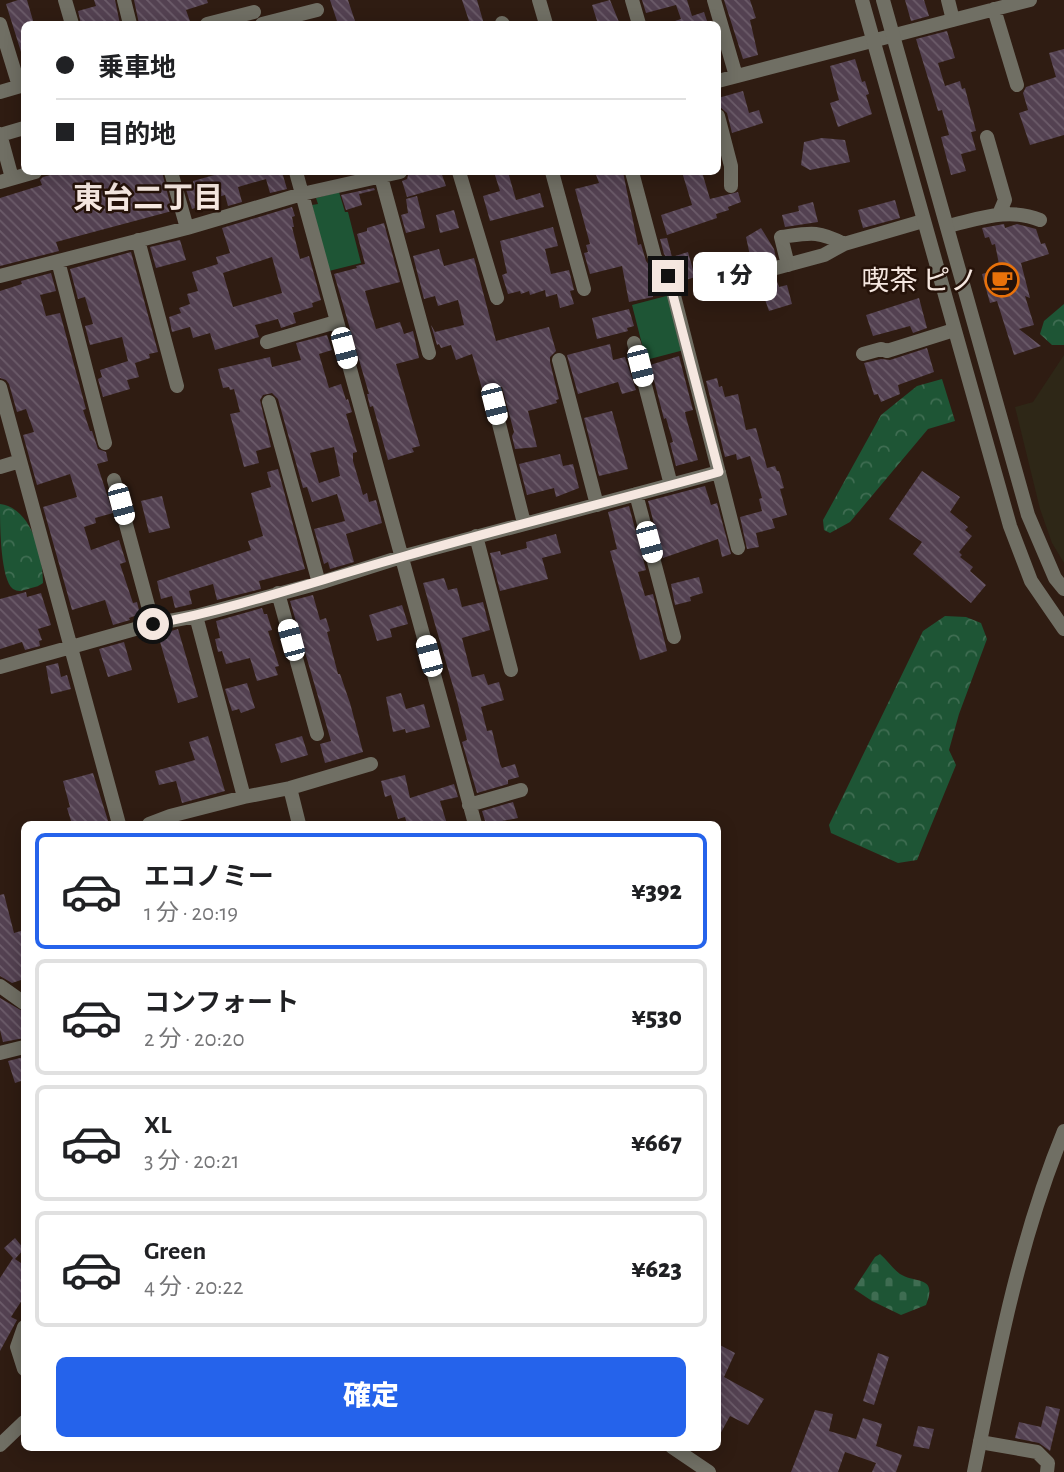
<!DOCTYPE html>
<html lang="ja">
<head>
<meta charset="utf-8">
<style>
  body { margin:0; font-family:"Alegreya Sans","Noto Sans JP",sans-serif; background:#f2f2f2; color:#202124; height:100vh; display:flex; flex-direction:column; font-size:26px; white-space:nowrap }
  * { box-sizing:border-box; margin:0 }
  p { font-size:23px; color:#757577 }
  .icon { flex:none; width:38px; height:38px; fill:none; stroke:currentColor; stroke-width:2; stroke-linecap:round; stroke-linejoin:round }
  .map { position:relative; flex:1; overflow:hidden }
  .sheet { position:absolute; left:21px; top:821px; width:700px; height:630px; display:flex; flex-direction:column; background:#fff; border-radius:10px; box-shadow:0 4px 18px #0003 }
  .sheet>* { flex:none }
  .hud { position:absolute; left:21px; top:21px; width:700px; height:154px; border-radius:10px; box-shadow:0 4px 18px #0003; display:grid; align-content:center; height:154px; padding:0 35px; background:#fff }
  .end { position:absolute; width:32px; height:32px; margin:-16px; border:9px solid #f5e7e0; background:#111; box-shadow:0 0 0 4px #111 }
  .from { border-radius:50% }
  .bubble { position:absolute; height:49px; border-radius:10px; background:#fff; box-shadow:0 4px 18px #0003; font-size:23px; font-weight:800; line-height:49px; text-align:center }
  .car { position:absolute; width:21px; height:42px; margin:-21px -10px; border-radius:9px; box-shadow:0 0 5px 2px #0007; background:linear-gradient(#fff 24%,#345 0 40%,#fff 0 76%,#345 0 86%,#fff 0) }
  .hud b { display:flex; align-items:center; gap:24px; height:66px; font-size:26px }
  .hud b+b { border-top:2px solid #e0e0e0 }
  .hud i { width:18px; height:18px; background:#202124 }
  ul { padding:12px 0 0; list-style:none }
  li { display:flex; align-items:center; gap:21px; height:116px; margin:0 14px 10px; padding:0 21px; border:4px solid #e0e0e0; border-radius:10px }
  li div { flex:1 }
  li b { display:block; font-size:26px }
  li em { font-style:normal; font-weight:800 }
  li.active { border-color:#2563eb }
  li>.icon { width:63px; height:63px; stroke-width:1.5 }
  .cta { display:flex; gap:14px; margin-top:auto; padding:14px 35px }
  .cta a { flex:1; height:80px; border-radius:10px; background:#2563eb; color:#fff; font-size:28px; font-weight:800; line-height:80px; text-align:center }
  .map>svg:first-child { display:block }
  .commercial { fill:#2e2717 }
  .green { fill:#1e5535 }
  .forest { fill:url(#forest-crowns) }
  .cemetery { fill:url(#cemetery-stones) }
  .building { fill:url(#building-back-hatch); fill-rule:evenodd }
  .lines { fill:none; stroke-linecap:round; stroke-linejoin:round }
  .minor { stroke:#706f64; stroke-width:14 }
  .tertiary { stroke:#706f64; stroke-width:14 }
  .route { stroke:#f5e7e0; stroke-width:9 }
  .labels { text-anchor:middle; stroke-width:5; stroke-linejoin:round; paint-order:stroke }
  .poi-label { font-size:28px; fill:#f5e7e0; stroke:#251209; text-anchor:end }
  .neighbourhood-label { font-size:30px; font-weight:bold; fill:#f5e7e0; stroke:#251209 }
</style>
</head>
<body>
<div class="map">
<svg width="1064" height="1472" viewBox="0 0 1064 1472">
  <defs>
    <pattern id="forest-crowns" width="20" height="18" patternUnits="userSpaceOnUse" patternTransform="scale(1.75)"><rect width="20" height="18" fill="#1e5535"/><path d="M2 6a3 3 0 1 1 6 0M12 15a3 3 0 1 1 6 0" fill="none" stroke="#3f6d52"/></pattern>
    <pattern id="cemetery-stones" width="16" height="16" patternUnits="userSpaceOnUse" patternTransform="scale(1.75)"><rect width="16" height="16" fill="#1e5535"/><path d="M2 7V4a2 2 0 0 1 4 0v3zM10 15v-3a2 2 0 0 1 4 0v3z" fill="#3f6d52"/></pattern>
    <pattern id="building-back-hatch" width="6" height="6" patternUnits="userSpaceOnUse" patternTransform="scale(1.75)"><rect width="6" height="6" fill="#534151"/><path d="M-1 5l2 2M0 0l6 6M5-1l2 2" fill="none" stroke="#6c5c6a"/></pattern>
  </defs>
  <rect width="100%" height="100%" fill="#2f1c12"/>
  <!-- commercial -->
  <path class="commercial" d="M 1064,355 L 1064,563 L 1052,543 L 1040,509 L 1015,407 L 1033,402 Z"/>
  <!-- green -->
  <path class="green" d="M 339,192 L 345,212 L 348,212 L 361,263 L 329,271 L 312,205 L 318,204 L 316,198 Z
    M 670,295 L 684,350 L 646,360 L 632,305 Z"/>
  <!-- forest -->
  <path class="forest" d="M 1064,304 L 1064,345 L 1052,345 L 1040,334 L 1044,321 Z
    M 942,379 L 955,421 L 928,429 L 850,522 L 830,533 L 824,530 L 823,520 L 881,415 L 917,386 Z
    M 0,504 C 32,508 43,556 43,583 C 38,587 34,587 28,589 C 22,591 18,592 13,589 C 0,579 0,522 0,504 Z
    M 945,616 L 966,617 L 981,623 L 987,639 L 959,714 L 949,750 L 956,765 L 917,860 L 898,863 L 831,833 L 829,825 L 923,631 Z"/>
  <!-- cemetery -->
  <path class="cemetery" d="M 880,1254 C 887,1260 893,1269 900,1274 C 916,1284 938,1275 926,1305 L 901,1315 L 872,1301 L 854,1289 L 875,1257 Z"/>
  <!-- building -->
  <path class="building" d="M 18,0 L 27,0 L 34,24 L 24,24 L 24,54 L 22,55 L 6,4 Z
    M 94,0 L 115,0 L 120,24 L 81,24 L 78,11 L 96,6 Z
    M 134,0 L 207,0 L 208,3 L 186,10 L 191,24 L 139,24 Z
    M 330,0 L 348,0 L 355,21 L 338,24 Z
    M 462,0 L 477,0 L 484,24 L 470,24 Z
    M 610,0 L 619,22 L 598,24 L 592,5 Z
    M 642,0 L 687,0 L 692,16 L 704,12 L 708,24 L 672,24 L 672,22 L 681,19 L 676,5 L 646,13 Z
    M 724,0 L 750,0 L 756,18 L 750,20 L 758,55 L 743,59 Z
    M 905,0 L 924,0 L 929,16 L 911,21 Z
    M 947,31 L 955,58 L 938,63 L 945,86 L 960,81 L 962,89 L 965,88 L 976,131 L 971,132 L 976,150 L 961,154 L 966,171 L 951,175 L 941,137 L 949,135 L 942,110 L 938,111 L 916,39 Z
    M 1064,49 L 1064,135 L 1030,145 L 1019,113 L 1028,110 L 1023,93 L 1026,87 L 1056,77 L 1049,53 Z
    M 855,59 L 862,82 L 865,81 L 869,94 L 866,95 L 872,114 L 838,127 L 830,103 L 839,100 L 830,66 Z
    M 743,91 L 749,113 L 759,110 L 763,123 L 732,133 L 727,113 L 720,107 L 718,98 Z
    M 822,138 L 845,140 L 850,162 L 810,170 L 801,165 L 804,142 Z
    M 61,172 L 162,172 L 172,211 L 56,242 L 59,251 L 0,266 L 0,198 L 42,185 L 40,180 L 43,177 Z
    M 225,172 L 282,172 L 287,189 L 270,193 L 266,179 L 238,187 L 242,202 L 228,206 L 225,195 L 201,202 L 202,206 L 192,209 L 185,186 L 193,183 L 193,181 Z
    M 409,172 L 416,172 L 417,175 L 441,172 L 446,186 L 407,197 L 402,181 L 407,179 Z
    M 494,172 L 508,172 L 516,200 L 540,193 L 544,207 L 490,221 L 483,196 L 500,191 Z
    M 595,172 L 623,172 L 638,245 L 641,244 L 646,261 L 660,280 L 662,287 L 651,291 L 653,297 L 629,302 L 622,266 L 590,274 L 584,253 L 588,252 L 586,245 L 590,244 L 575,189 L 599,183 Z
    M 682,172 L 702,172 L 710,199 L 738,192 L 741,202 L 728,207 L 729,210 L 716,214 L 717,218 L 667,235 L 661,215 L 692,205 Z
    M 374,188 L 375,190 L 359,194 L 362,205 L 346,210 L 341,195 Z
    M 417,196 L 425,228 L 406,233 L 401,215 L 408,213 L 406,199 Z
    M 895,200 L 900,218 L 863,228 L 858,210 Z
    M 813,202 L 818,222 L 785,227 L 782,215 L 799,211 L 798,206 Z
    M 292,207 L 295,216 L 292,217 L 294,227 L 292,227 L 300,259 L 309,256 L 321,300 L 312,303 L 313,307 L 293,313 L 296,323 L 281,328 L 278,319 L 255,325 L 259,337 L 215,350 L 210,333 L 193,338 L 190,327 L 172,332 L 169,317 L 181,313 L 179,308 L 190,304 L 187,294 L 198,291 L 192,272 L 218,264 L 216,257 L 230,253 L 222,228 ZM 272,257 L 282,293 L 233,307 L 223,273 Z
    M 454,210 L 459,228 L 440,233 L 436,215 Z
    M 384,223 L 400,282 L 365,291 L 376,329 L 400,322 L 404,334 L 413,331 L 419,358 L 396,364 L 420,446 L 412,448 L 414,452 L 388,460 L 373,406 L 370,407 L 367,394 L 369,394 L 334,274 L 357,268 L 356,266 L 365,264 L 357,234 L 367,231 L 367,228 Z
    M 1004,224 L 1005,228 L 1017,224 L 1036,229 L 1041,244 L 1045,243 L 1049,254 L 1021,263 L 1030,298 L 1025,296 L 1034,325 L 1019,329 L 1041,346 L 1014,355 L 997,301 L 990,303 L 982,274 L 1000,269 L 995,244 L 992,245 L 989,237 L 985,238 L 982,228 Z
    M 553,227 L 558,246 L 545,249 L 551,274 L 569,270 L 574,290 L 570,291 L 574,304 L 560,308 L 557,294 L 546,297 L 545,290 L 530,295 L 529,291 L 521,294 L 520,291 L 508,294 L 502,275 L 507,273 L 500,241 Z
    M 761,228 L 774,249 L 776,258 L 752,265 L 746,237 Z
    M 667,238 L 672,257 L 688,252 L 695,277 L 680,282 L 677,271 L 664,254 L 660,239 Z
    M 180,240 L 186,260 L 156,268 L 150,247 Z
    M 439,249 L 444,266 L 474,258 L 496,341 L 549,327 L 556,351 L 550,357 L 550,362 L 559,399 L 556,400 L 557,403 L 528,411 L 537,447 L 515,449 L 512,436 L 514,432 L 502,387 L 483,392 L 472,354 L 456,360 L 451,345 L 441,348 L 439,344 L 437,345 L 431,325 L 435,332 L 464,325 L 458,300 L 438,306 L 435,296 L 424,299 L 413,256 Z
    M 131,252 L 158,352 L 149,354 L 150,358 L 135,363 L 139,377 L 127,380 L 130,389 L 103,397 L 98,379 L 102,377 L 100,370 L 128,361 L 122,337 L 90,345 L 85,326 L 93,324 L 85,297 L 78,299 L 70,269 Z
    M 51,273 L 56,291 L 40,295 L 46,316 L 60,313 L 86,409 L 83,410 L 90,431 L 92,431 L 98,449 L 106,452 L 108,461 L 97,464 L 113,513 L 95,518 L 96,523 L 84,527 L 91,550 L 119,540 L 126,562 L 120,564 L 133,603 L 137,602 L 140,614 L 129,618 L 130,620 L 113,625 L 105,600 L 72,610 L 43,507 L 77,497 L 70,474 L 37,485 L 23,435 L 34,432 L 26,409 L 17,412 L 9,384 L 6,380 L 0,378 L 0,291 L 22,284 L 21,281 Z
    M 776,278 L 779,287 L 787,285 L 792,304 L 769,311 L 759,282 Z
    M 919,298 L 927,328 L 913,333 L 910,326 L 873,336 L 866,315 Z
    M 629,309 L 634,326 L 627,328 L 628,331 L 597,339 L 592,318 Z
    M 327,335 L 332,350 L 319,354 L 329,388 L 341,384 L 346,400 L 348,399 L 352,412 L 346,414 L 357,452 L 353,453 L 353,461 L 363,495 L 367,493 L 369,502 L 376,500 L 382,523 L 346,534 L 354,562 L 330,569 L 328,562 L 324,564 L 314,529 L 345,521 L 337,494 L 312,502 L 307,487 L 303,488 L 278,399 L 272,393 L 263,395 L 260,400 L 271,447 L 256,451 L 259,463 L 244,467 L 230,414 L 240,412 L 234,389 L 230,390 L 229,387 L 223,388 L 218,369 L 270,357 L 272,367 L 301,360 L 296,343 ZM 334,447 L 340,476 L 319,483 L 310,453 Z
    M 610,344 L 613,360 L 625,357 L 636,390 L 622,394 L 618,382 L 578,394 L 567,355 Z
    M 927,348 L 934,372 L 898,385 L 900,394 L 881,402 L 878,394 L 874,395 L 864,363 L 881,359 L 890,360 Z
    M 679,356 L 693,410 L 685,412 L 686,417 L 698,460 L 676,466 L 670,443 L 673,442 L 666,418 L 664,419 L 650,365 Z
    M 717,378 L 719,387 L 722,386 L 725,397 L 738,394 L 746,430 L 756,428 L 767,468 L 775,466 L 777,471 L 779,471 L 784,488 L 780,489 L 787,515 L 772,519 L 775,528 L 756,533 L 759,547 L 747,549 L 740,517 L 762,511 L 759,499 L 762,498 L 750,456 L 737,460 L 736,454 L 725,457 L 706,381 Z
    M 612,411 L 628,469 L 599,476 L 584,418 Z
    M 560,454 L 563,466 L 573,464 L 579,488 L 556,497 L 554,488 L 527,495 L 519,464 Z
    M 278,469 L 305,569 L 259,581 L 261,589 L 217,600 L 213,584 L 189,591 L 192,604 L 175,608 L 172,596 L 161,599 L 157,581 L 251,550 L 248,541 L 263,536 L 251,493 L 271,487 L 267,472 Z
    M 922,471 L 960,497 L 950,512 L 968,527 L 965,530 L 972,536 L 959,552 L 962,555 L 960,557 L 973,567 L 970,571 L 986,585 L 971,603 L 913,554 L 922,542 L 889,519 Z
    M 705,486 L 711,505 L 717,503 L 731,554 L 722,557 L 718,539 L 663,558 L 648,501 Z
    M 162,496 L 170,528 L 149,533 L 141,501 Z
    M 629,506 L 646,570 L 638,572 L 645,596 L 653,594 L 667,651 L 640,660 L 610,551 L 617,549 L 608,512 Z
    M 556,534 L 561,553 L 542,558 L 548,579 L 500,591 L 490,553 L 500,551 L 501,555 L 527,548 L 526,542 Z
    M 699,577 L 703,593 L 690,597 L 691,601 L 675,605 L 671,584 Z
    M 444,578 L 448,590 L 457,588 L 462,607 L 483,602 L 490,630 L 462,638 L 472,677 L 484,674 L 488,685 L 499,682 L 504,700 L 481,707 L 487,731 L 492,730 L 500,764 L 502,768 L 515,764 L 519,777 L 508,780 L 508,784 L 477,793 L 462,742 L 467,740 L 456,697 L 423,583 Z
    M 26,592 L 27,597 L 41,593 L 51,625 L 38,629 L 42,640 L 39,641 L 40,646 L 25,650 L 22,642 L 0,649 L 0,599 Z
    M 313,595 L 320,620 L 326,618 L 330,631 L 327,632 L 338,674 L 340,674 L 350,703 L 363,752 L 325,763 L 320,744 L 331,741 L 290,601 Z
    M 402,605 L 408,624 L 390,629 L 392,637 L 377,641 L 369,615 Z
    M 262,608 L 264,614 L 267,614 L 272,630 L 268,631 L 279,666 L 275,667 L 278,675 L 257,681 L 250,658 L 226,664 L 222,651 L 218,652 L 215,639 L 220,638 L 216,621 Z
    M 178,629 L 198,697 L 178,703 L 158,635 Z
    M 124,642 L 132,670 L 108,677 L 99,649 Z
    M 58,663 L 61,677 L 67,675 L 71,689 L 51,694 L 46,666 Z
    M 247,683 L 255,708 L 241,713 L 239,709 L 232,711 L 225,689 Z
    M 401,693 L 406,709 L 424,704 L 430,727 L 406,733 L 405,729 L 393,732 L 386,697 Z
    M 208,736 L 225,791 L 182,803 L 176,781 L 159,785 L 155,771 L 195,760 L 189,742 Z
    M 302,736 L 308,755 L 281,763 L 275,744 Z
    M 93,773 L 109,824 L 72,824 L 67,808 L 70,807 L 63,781 Z
    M 405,775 L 410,798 L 454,784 L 458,797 L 440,801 L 447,824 L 407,824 L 405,817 L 398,819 L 391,795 L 385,797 L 381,781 Z
    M 513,802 L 518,818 L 486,824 L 482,811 Z
    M 4,894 L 14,933 L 24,930 L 24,979 L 12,983 L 0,976 L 0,895 Z
    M 0,998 L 24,1012 L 24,1038 L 3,1042 L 0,1030 Z
    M 24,1057 L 24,1080 L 15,1083 L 8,1061 Z
    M 15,1238 L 24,1249 L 15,1259 L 24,1265 L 24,1297 L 11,1317 L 17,1320 L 0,1351 L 0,1278 L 13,1258 L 4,1248 Z
    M 718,1344 L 735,1353 L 724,1377 L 764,1399 L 748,1425 L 730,1416 L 718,1438 Z
    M 878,1353 L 889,1357 L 874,1405 L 863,1401 Z
    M 1046,1406 L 1060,1409 L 1050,1451 L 1039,1443 L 1015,1438 L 1019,1422 L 1041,1427 Z
    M 815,1410 L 833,1414 L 829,1431 L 856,1439 L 863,1418 L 882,1424 L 876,1446 L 902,1455 L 896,1472 L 872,1472 L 876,1463 L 845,1452 L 838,1472 L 791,1472 Z
    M 918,1426 L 934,1429 L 929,1449 L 913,1446 Z"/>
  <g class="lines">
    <!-- minor -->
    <path class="minor" d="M 65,0 L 72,24
      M 124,0 L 130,24
      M 539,0 L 546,24
      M 632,0 L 639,24
      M 714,0 L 736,76
      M 948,0 L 953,20
      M 994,9 L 1017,85
      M 502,23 L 503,24
      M 0,24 L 19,86
      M 207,24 L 254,12
      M 262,24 L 317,10
      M 718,81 L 1030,0
      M 0,92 L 24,85
      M 718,116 L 731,166 L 731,186
      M 0,134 L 12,178
      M 0,135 L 24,128
      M 987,137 L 1005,200 L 999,214
      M 171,172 L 187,228
      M 296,172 L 475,824
      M 459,172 L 497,298
      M 552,172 L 584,289
      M 632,172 L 655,258 L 669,276 L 738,548
      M 381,177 L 429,353
      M 0,182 L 35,172
      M 947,226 C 979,219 1009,207 1040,220
      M 138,240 L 177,386
      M 58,261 L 105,443
      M 788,265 L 781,237 C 810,233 817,230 844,244
      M 757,273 L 824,255 L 844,244 L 923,221
      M 0,276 L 187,228 L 302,194 L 400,172
      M 267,342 L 336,322
      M 634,343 L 671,485
      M 863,354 L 881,349 L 887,351 L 954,330
      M 559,360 L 597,505
      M 0,387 L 119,824
      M 269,402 L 319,583
      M 494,404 L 524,523
      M 0,467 L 20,461
      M 114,480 L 153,624
      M 636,494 L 674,637
      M 476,536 L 511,670
      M 278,593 L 317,734
      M 196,616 L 244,797
      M 0,667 L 153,624 L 196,616 L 319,583 L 401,557 L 719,472
      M 290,788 L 299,824
      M 469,805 L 521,790
      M 149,824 L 170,816 L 244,797 L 290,788 L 371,764
      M 0,986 L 24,1003
      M 0,1053 L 24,1047
      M 24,1327 L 17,1347 L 24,1369
      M 980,1442 L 1037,1452 L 1048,1463 L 1047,1472
      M 0,1445 L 24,1422
      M 672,1447 L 709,1472"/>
    <!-- tertiary -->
    <path class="tertiary" d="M 862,0 L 1010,526 L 1031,581 L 1064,629
      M 883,0 L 1028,515 L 1055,578 L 1064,589
      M 974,1472 C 997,1357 1019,1240 1064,1131"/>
  </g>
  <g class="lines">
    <!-- route -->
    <path class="route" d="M 153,624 C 239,608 321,579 405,556 C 509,526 614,501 719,472 L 668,276"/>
  </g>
  <!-- icons -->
  <defs>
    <symbol id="cafe-ring" viewBox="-11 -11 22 22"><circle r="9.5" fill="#251209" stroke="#e8710a" stroke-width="1.5"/><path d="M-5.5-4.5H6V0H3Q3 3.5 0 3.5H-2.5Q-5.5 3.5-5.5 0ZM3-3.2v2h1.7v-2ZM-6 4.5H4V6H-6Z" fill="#e8710a"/></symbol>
  </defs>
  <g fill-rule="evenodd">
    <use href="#cafe-ring" x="983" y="261" width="38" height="38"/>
  </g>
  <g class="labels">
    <!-- poi labels -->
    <g class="poi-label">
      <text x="978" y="290">喫茶 ピノ</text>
    </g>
    <!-- neighbourhood labels -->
    <g class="neighbourhood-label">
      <text x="148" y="208">東台二丁目</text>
    </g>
  </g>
</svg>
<i class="end from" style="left:153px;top:624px"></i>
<i class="end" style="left:668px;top:276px"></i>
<div class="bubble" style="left:693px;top:252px;width:84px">1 分</div>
<i class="car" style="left:344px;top:348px;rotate:165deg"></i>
<i class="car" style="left:640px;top:366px;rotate:166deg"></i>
<i class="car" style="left:494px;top:404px;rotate:166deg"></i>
<i class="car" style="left:121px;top:504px;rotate:165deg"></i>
<i class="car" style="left:649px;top:542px;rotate:165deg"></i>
<i class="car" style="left:291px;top:640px;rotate:345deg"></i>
<i class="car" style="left:429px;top:656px;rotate:345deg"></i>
<div class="hud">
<b><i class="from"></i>乗車地</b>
<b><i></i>目的地</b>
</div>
<section class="sheet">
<ul>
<li class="active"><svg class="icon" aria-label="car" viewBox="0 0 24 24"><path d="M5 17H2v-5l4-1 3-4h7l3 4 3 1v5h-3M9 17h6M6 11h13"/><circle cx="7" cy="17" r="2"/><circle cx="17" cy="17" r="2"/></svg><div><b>エコノミー</b><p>1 分 · 20:19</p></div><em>¥392</em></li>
<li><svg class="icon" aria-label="car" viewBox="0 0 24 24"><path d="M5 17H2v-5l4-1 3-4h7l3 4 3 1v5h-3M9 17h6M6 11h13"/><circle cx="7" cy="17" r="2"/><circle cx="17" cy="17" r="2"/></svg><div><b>コンフォート</b><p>2 分 · 20:20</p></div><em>¥530</em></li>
<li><svg class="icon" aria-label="car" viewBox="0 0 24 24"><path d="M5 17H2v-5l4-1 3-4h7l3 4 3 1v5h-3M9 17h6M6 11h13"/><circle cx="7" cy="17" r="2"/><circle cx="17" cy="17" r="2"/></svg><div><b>XL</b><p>3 分 · 20:21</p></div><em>¥667</em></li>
<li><svg class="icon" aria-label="car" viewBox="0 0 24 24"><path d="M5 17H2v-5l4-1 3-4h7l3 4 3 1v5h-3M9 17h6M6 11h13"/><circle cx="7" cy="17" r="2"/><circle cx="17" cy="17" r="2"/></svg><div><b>Green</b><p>4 分 · 20:22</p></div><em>¥623</em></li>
</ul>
<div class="cta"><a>確定</a></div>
</section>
</div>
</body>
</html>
